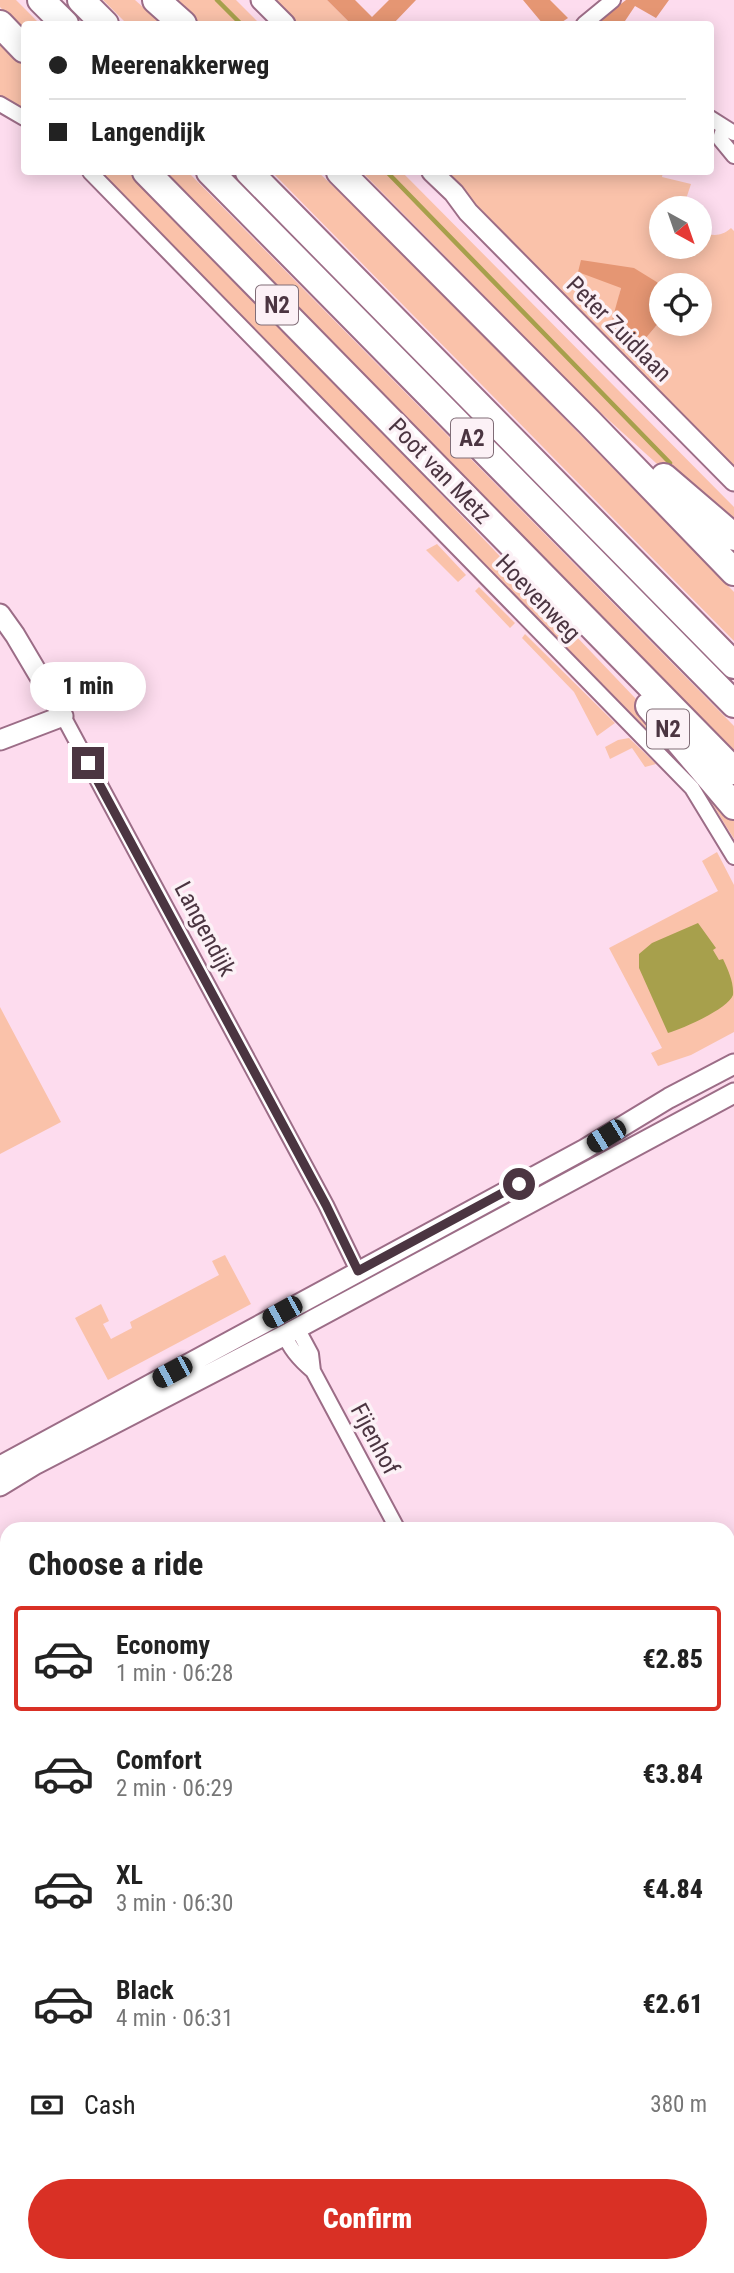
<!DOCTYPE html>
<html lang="en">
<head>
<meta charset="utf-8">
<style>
  body { margin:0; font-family:"Roboto Condensed",sans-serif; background:#f2f2f2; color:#222; height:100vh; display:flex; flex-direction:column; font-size:26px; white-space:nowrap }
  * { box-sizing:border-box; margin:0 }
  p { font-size:23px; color:#767676 }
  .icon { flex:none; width:38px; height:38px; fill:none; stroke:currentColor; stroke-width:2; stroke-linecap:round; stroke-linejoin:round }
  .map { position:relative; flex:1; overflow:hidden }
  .drawer { position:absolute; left:0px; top:1522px; width:735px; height:751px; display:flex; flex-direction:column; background:#fff; border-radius:21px 21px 0 0; box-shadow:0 4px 18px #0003 }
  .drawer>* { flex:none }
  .hud { position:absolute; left:21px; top:21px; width:693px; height:154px; border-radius:7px; box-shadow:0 4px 18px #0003; display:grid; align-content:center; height:154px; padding:0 28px; background:#fff }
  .needle { width:46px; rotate:140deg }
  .tools { position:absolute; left:649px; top:196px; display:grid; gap:14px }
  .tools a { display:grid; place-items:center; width:63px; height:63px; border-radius:50%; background:#fff; box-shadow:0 4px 18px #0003; font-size:35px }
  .end { position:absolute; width:32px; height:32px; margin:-16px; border:9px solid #4b3541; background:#fff; box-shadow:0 0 0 4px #fff }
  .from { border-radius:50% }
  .bubble { position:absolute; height:49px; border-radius:24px; background:#fff; box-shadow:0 4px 18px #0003; font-size:23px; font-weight:800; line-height:49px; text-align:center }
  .car { position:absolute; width:21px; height:42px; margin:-21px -10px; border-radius:9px; box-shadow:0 0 5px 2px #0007; background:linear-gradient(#222 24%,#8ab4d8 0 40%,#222 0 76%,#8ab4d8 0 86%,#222 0) }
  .hud b { display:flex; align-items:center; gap:24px; height:66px; font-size:26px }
  .hud b+b { border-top:2px solid #e0e0e0 }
  .hud i { width:18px; height:18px; background:#222 }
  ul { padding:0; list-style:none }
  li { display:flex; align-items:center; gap:21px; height:105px; margin:0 14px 10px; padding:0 14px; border:4px solid transparent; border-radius:7px }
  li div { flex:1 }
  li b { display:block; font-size:26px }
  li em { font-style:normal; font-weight:800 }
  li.active { border-color:#d93025 }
  li>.icon { width:63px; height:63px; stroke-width:1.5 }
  h2 { padding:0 28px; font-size:32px; line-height:84px }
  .pay { display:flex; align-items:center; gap:18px; height:77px; padding:0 28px; font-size:26px }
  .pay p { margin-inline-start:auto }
  .action { display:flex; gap:14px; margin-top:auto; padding:14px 28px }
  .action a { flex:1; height:80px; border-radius:42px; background:#d93025; color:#fff; font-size:28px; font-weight:800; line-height:80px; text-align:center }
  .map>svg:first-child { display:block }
  .green { fill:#fac2aa; fill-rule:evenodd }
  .forest { fill:#e59673 }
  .water { fill:#a7a04c }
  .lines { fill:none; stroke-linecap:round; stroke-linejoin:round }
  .stream { stroke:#a7a04c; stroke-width:4.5 }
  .street-casing { stroke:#9c6d87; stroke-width:18 }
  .secondary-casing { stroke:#9c6d87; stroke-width:23 }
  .highway-casing { stroke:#9c6d87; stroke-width:30 }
  .street { stroke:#fff; stroke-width:14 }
  .secondary { stroke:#fff; stroke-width:19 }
  .highway { stroke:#fff; stroke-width:26 }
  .route { stroke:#4b3541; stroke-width:9 }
  .labels { text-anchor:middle; stroke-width:7; stroke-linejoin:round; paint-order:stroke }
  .shield { fill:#fcf1f6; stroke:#806d77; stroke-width:2 }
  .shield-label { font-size:23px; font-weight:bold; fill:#4b3541 }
  .street-label { font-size:24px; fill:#4b3541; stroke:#fcf1f6 }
</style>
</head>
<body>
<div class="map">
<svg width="734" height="2273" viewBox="0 0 734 2273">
  <rect width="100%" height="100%" fill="#fddcee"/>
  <!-- green -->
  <path class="green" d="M 0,0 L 16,0 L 40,24 L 24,24 L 24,33 L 0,7 Z
    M 103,0 L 135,0 L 162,24 L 127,24 Z
    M 167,0 L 236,0 L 260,24 L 194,24 Z
    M 269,0 L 327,0 L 351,24 L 293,24 Z
    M 0,40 L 24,67 L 24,112 L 0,97 Z
    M 99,172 L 135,172 L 357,400 L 434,487 L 656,720 L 734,816 L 734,839 L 698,781 Z
    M 163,172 L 188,172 L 734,726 L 734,751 Z
    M 272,172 L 318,172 L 382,232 L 734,592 L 734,641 Z
    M 362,172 L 402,172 L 734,507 L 734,534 L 589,402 Z
    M 438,172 L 663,172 L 662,177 L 691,184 L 683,208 L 662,208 L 662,247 L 700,247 L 700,232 C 713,236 721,237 731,228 L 734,231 L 734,471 ZM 660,284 L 661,291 L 662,285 L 700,285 L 700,324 L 662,324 L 661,320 L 635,351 L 619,296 L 621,288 Z
    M 437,544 L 466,575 L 458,582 L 426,550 Z
    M 479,587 L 515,623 L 510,628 L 475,591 Z
    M 525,634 L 615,723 L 597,736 L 574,692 L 522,638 Z
    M 629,738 L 656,764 L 645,767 L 632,748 L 610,759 L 605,747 L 618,740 Z
    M 717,852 L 734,885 L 734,1032 L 691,1055 L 658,1066 L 651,1053 L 662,1048 L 609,948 L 718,891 L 702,861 Z
    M 0,1007 L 61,1122 L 0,1154 Z
    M 225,1255 L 251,1304 L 108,1380 L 75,1318 L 101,1304 L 109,1321 L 103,1324 L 111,1339 L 132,1328 L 130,1322 L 219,1275 L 212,1261 Z"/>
  <!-- forest -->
  <path class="forest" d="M 327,0 L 355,0 L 372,17 L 389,0 L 416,0 L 393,24 L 351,24 Z
    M 523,0 L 550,0 L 568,18 L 559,24 L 543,24 Z
    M 626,0 L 669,0 L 656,18 L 635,6 L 623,24 L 595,24 Z
    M 581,260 L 634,268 L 660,284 L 661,320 L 635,351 L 611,324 L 621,288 L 578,272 Z
    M 7,2006 L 7,2103 L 0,2090 L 0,2010 Z"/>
  <!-- water -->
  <path class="water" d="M 698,923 L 716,948 L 713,950 L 719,960 L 723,959 C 728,970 734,982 733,995 C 728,1009 682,1029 668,1033 L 639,968 L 639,954 L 652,943 Z"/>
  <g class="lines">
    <!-- stream -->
    <path class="stream" d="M 217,0 L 241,24
      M 387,172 L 670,463"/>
    <defs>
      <path id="street" d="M 584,24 L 613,0
        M 0,104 L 24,118
        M 710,118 L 734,133
        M 724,127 L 720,139 L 734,156
        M 90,172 L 692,788 L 734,857
        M 63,716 L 326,1205 L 358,1271
        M 297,1328 L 311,1354 L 313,1371 L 398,1530
        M 285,1335 C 290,1350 301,1361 313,1371
        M 728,1595 L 734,1592
        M 728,1913 L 734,1910
        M 64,2273 L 77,2266"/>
      <path id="secondary" d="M 261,0 L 285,24
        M 432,172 L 454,193 L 468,212 L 734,481
        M 0,614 L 15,635 L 63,716 L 0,740
        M 0,1466 L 585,1149 L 669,1098 L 734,1064
        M 0,1486 L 36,1464 L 285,1335 L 734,1093
        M 0,2124 L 7,2136
        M 0,2185 L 7,2198
        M 44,2266 L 48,2273
        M 80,2266 L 84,2273"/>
      <path id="highway" d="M 41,0 L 65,24
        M 81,0 L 105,24
        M 156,0 L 183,24
        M 0,24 L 24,49
        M 146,172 L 734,771
        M 210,172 L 734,704
        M 249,172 L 734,665
        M 340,172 L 589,422 L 734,572
        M 664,477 L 734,537
        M 649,706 L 734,806"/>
    </defs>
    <!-- street casing -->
    <use href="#street" class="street-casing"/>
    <!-- secondary casing -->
    <use href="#secondary" class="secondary-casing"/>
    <!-- highway casing -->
    <use href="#highway" class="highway-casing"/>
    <!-- street -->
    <use href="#street" class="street"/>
    <!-- secondary -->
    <use href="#secondary" class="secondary"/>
    <!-- highway -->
    <use href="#highway" class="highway"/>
  </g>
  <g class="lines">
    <!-- route -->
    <path class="route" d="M 88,763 L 326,1205 L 358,1271 L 519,1184"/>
  </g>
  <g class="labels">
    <!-- shield labels -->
    <g class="shield">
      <rect x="256" y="285.5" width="42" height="39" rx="5"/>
      <rect x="451" y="418.5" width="42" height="39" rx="5"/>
      <rect x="647" y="709.5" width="42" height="39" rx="5"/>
    </g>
    <g class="shield-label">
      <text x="277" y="313">N2</text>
      <text x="472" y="446">A2</text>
      <text x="668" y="737">N2</text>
    </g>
    <!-- street labels -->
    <g class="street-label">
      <text transform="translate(619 329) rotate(45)" y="8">Peter Zuidlaan</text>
      <text transform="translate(440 471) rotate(46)" y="8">Poot van Metz</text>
      <text transform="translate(538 598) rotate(46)" y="8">Hoevenweg</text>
      <text transform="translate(205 929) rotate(62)" y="8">Langendijk</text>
      <text transform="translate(375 1439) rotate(62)" y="8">Fijenhof</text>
    </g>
  </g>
</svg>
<div class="tools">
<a><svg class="needle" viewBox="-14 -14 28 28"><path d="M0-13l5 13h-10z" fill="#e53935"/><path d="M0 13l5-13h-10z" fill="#767676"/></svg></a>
<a><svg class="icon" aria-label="locate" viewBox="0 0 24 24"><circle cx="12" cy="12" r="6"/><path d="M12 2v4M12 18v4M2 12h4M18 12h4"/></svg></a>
</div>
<i class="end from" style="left:519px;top:1184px"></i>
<i class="end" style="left:88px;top:763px"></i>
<div class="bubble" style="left:30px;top:662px;width:116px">1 min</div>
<i class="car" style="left:606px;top:1136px;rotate:238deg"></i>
<i class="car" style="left:282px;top:1312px;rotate:241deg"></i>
<i class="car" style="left:172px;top:1372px;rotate:242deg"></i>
<div class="hud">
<b><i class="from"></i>Meerenakkerweg</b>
<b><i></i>Langendijk</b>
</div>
<section class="drawer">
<h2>Choose a ride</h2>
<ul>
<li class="active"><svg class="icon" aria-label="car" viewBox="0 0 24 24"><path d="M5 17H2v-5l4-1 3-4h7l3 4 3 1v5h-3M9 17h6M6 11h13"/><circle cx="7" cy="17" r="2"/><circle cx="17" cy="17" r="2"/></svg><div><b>Economy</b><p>1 min · 06:28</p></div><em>€2.85</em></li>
<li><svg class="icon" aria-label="car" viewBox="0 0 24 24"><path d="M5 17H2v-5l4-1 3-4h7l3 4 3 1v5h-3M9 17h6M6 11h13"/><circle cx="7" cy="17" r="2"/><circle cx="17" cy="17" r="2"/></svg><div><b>Comfort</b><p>2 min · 06:29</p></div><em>€3.84</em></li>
<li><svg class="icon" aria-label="car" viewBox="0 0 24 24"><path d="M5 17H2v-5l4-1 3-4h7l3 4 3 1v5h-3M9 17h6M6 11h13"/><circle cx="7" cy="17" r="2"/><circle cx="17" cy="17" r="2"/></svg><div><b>XL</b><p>3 min · 06:30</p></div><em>€4.84</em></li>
<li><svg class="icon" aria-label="car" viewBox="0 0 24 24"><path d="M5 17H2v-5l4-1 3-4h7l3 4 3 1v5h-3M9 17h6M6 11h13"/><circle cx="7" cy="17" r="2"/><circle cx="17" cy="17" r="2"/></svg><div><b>Black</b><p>4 min · 06:31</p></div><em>€2.61</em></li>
</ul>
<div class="pay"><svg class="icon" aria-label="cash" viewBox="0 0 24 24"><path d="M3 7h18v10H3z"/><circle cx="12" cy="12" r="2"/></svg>Cash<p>380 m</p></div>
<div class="action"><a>Confirm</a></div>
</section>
</div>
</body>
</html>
